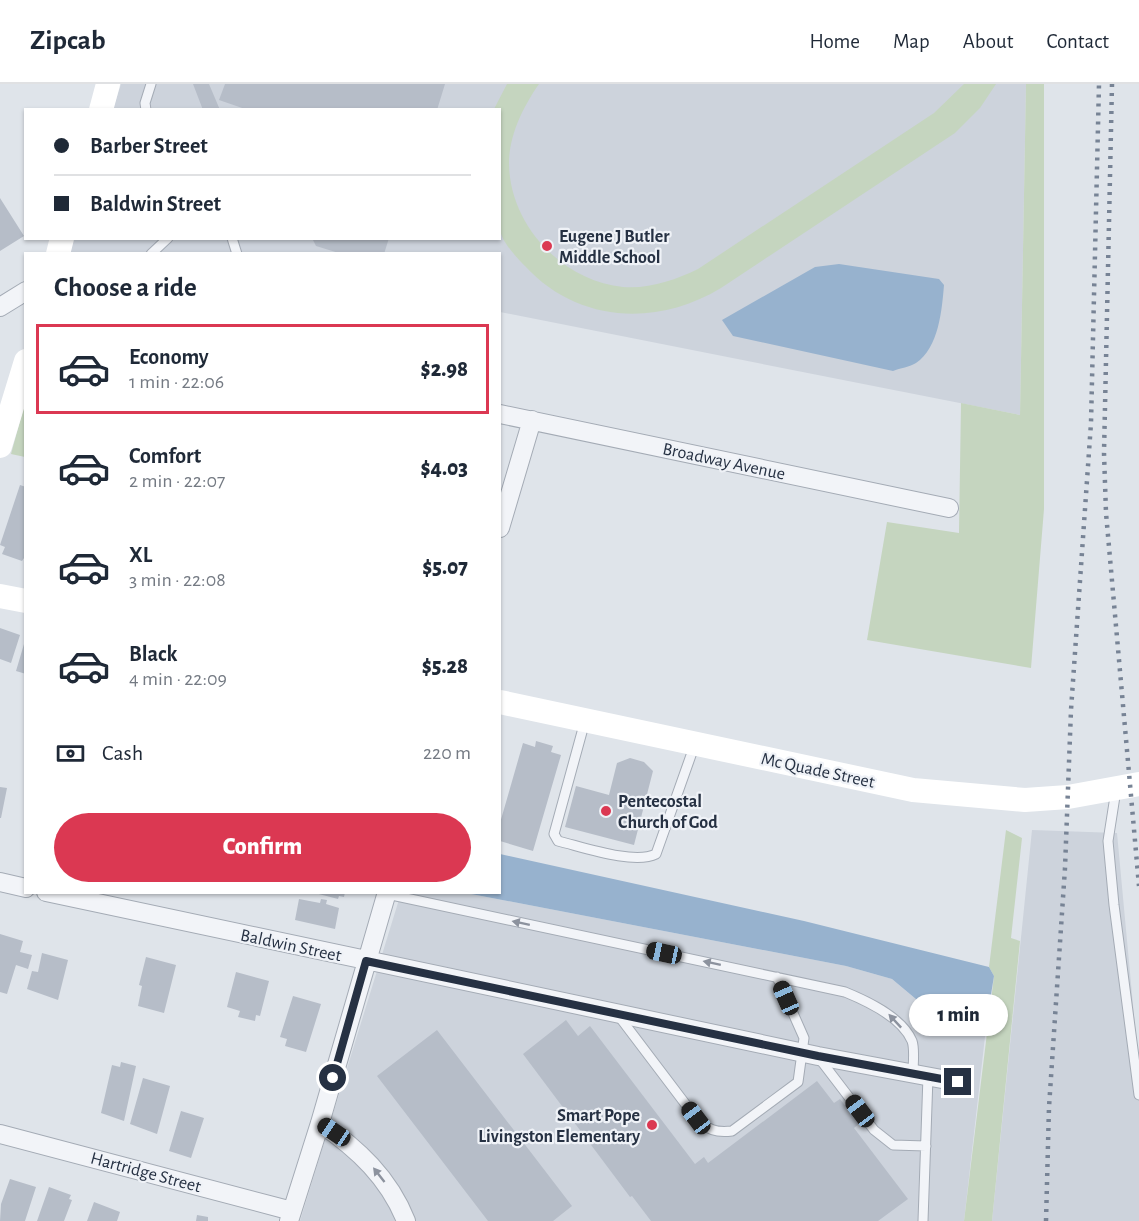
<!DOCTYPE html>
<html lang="en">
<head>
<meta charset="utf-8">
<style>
  body { margin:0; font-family:"Alegreya Sans",sans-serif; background:#f2f2f3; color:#1f2937; height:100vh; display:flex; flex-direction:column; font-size:22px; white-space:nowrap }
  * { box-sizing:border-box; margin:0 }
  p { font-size:20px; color:#747a83 }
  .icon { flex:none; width:33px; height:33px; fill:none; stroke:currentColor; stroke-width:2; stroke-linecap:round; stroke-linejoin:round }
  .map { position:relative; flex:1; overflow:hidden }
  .side { position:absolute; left:24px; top:168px; width:477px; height:642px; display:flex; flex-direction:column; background:#fff; border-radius:0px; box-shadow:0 2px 4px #0004 }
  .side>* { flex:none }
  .hud { position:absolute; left:24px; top:24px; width:477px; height:132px; border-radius:0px; box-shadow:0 2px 4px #0004; display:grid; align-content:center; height:132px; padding:0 30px; background:#fff }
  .end { position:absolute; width:27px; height:27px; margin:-14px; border:8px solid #263143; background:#fff; box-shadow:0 0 0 3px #fff }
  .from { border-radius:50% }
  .bubble { position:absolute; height:42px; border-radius:21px; background:#fff; box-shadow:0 2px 4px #0004; font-size:20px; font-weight:800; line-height:42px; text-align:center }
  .car { position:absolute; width:18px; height:36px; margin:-18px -9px; border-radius:8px; box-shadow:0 0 4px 2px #0007; background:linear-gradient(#222 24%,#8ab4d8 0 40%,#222 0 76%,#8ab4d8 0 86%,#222 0) }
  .hud b { display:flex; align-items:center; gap:21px; height:57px; font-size:22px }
  .hud b+b { border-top:2px solid #e0e1e3 }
  .hud i { width:15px; height:15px; background:#1f2937 }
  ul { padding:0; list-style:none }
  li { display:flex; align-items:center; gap:18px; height:90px; margin:0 12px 9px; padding:0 18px; border:3px solid transparent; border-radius:0px }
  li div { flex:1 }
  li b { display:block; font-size:22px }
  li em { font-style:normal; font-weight:800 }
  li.on { border-color:#db3852 }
  li>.icon { width:54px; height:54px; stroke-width:1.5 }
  h2 { padding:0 30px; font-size:27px; line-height:72px }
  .pay { display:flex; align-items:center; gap:15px; height:66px; padding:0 30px; font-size:22px }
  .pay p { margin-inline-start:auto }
  .button { display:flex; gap:12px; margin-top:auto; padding:12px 30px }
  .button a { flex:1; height:69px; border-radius:36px; background:#db3852; color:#fff; font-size:24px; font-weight:800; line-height:69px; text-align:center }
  header { display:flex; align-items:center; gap:36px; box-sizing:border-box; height:84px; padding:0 30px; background:#fff; border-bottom:2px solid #e0e1e3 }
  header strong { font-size:28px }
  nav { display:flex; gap:33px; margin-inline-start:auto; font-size:21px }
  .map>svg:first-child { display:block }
  .built { fill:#cdd3dc }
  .green { fill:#c5d5bf }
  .water { fill:#97b2ce }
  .building { fill:#b6bdc8 }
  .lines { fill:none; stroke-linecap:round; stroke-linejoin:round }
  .lane-casing { stroke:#a4abb5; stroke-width:11 }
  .street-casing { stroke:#a4abb5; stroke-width:20 }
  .lane { stroke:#f2f4f8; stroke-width:9 }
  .street { stroke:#f2f4f8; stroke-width:18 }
  .secondary { stroke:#fff; stroke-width:24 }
  .rail { stroke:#778395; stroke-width:4.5; stroke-dasharray:3 6; stroke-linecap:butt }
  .oneway { fill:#8c929e }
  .route { stroke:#263143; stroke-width:8 }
  .poi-dot { fill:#db3852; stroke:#eff2f7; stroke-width:2 }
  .labels { text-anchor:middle; stroke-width:4.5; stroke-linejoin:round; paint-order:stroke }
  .poi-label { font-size:18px; font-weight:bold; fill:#263143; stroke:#eff2f7; text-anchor:start }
  .street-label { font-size:18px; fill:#263143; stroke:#eff2f7 }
</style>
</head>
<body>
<header>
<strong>Zipcab</strong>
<nav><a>Home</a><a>Map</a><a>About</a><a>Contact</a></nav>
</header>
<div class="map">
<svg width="1139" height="1137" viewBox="0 0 1139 1137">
  <rect width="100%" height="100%" fill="#dfe4ea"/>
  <!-- built -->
  <path class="built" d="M 121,0 L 1026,0 L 1020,331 L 500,228 L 500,170 L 70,170 L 74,154 L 500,154 L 500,26 L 113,25 Z
    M 1032,746 L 1117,749 L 1139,985 L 1139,1137 L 992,1137 Z
    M 401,809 L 466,809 L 846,882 L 892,895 L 935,931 L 975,944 L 987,935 L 964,1137 L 300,1137 Z"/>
  <!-- green -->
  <path class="green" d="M 507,0 L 539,0 C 523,23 509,51 509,80 C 510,142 563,197 623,203 C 650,205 675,196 698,185 L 934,29 L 964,0 L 996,0 L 980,24 L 955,49 L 721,204 C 657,243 577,239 525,182 C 516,173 501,157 500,145 C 498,133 500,120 500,108 C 500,81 500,53 500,26 L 494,25 Z
    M 1026,0 L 1044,0 L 1044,425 L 1031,584 L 867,556 L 887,438 L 959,449 L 961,319 L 1020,331 Z
    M 25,319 L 25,373 L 11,370 Z
    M 1006,746 L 1022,754 L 1011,854 L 1020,857 L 992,1137 L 964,1137 L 994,892 L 989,883 Z"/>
  <!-- water -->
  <path class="water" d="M 839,180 L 939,195 L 944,201 C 942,225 939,264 916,279 C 910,283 900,284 893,287 L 733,252 L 722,236 L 815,183 Z
    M 500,770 L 804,837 L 989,883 L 994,892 L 987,935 L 975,944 L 935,931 L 892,895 L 846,882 L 466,809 L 500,808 Z"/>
  <!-- building -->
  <path class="building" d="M 193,0 L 209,0 L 220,26 L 203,26 Z
    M 225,0 L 445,0 L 437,26 L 248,26 L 219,16 Z
    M 0,114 L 24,152 L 0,167 Z
    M 312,154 L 389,154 L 384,170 L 342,170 L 316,162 Z
    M 20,401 L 26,403 L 26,471 L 22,477 L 2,470 L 5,463 L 0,461 Z
    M 0,544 L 20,551 L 11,579 L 0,575 Z
    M 24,560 L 26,560 L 26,590 L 16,587 Z
    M 536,657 L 553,662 L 551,668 L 561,671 L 533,767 L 500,757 L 500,739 L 523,659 L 535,663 Z
    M 630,674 L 644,678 L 653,687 L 634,761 L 565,743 L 576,702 L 609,711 L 617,679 Z
    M 0,703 L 7,704 L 1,734 L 0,734 Z
    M 311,808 L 345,808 L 344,813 L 339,812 L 338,815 Z
    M 299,815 L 320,819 L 321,815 L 327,816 L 326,820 L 339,824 L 335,845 L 295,836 Z
    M 0,850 L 23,857 L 20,868 L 32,871 L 28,885 L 16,881 L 7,910 L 0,908 Z
    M 42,869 L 68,876 L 58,916 L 27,905 L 32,887 L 38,888 Z
    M 146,873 L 176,881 L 164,929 L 138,922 L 142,902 L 139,901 Z
    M 236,888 L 269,897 L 260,932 L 256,931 L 255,937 L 238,933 L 240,927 L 227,923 Z
    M 293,912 L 321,920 L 306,968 L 285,962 L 287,955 L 280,953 Z
    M 566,936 L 578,952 L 590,942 L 695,1080 L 704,1073 L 708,1079 L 817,997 L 834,1019 L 840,1015 L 859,1040 L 854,1044 L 908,1115 L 878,1137 L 651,1137 L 632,1112 L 630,1113 L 523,970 Z
    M 437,946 L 572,1122 L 553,1137 L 488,1137 L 377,992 Z
    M 121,978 L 136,982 L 124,1037 L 101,1029 L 112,981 L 120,983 Z
    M 143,994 L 170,1002 L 157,1050 L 130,1040 Z
    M 181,1027 L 204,1034 L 191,1074 L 169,1067 Z
    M 10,1095 L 36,1103 L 25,1137 L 0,1137 L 1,1120 Z
    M 49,1103 L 71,1111 L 69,1115 L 72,1116 L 64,1137 L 37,1137 Z
    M 94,1118 L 120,1128 L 117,1137 L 87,1137 Z
    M 197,1131 L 208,1133 L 208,1137 L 196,1137 Z"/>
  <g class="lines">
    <defs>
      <path id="lane" d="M 146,26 L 145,19 L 151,0
        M 232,154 L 237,170
        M 151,170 L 168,154
        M 585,637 L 554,750 L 558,757 C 583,763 634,781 656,770 L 695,660
        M 1116,706 L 1108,757 L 1114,821 L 1139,1011
        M 387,810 L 845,908 C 867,917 902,933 912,957 C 915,965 913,980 913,989
        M 618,931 L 696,1034 C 708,1046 716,1049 732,1047 L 798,998 L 804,954 L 777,893
        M 819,974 L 874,1046 L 893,1061 L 926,1062
        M 923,1137 L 928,992"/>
      <path id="street" d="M 0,223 L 26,207
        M 500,330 L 949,424
        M 500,444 L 532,336
        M 0,798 L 26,804
        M 46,808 L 818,972 L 958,998
        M 320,1039 C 358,1065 389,1094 406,1137
        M 0,1050 L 292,1127
        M 289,1137 L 320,1039 L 387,808"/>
    </defs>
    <!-- lane casing -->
    <use href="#lane" class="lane-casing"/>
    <!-- street casing -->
    <use href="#street" class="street-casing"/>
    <!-- lane -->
    <use href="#lane" class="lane"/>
    <!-- street -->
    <use href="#street" class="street"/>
    <!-- secondary -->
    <path class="secondary" d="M 101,26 L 108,0
      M 58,170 L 62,154
      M 0,362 L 26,277
      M 0,512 L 26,517
      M 500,618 L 913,706 L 1025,716 L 1068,713 L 1139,700"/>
    <!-- rail -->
    <path class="rail" d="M 1112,0 L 1104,369 L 1106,429 L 1139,802
      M 1046,1137 L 1049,1023 L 1065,784 L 1071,626 L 1091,339 L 1099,0"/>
  </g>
  <!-- one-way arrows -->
  <defs><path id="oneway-solid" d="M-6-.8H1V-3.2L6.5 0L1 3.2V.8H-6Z" transform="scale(1.5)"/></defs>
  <g class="oneway">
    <use href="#oneway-solid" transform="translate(521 839) rotate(-168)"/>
    <use href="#oneway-solid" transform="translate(712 879) rotate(-168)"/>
    <use href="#oneway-solid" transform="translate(895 937) rotate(-133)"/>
    <use href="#oneway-solid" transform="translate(379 1091) rotate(-128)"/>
  </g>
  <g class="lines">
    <!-- route -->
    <path class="route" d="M 333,994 L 366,877 L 818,972 L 958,998"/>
  </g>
  <!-- markers -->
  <g class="poi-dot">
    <circle cx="547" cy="162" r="6"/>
    <circle cx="606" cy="727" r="6"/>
    <circle cx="652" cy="1041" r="6"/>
  </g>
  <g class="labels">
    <!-- poi labels -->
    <g class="poi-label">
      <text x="559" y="158">Eugene J Butler<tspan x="559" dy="21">Middle School</tspan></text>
      <text x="618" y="723">Pentecostal<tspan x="618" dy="21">Church of God</tspan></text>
      <text x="640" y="1037" text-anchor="end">Smart Pope<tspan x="640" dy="21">Livingston Elementary</tspan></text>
    </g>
    <!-- street labels -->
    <g class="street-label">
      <text transform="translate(724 377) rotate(12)" y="6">Broadway Avenue</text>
      <text transform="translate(818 686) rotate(12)" y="6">Mc Quade Street</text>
      <text transform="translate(291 861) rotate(12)" y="6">Baldwin Street</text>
      <text transform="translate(146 1088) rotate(15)" y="6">Hartridge Street</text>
    </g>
  </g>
</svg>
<i class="end from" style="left:333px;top:994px"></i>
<i class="end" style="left:958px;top:998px"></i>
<div class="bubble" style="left:909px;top:910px;width:99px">1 min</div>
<i class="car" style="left:664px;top:869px;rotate:282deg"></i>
<i class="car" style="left:786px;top:914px;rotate:336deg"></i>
<i class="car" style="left:860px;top:1027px;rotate:323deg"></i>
<i class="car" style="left:696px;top:1034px;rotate:323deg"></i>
<i class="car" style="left:334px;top:1048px;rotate:304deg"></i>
<div class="hud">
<b><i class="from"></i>Barber Street</b>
<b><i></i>Baldwin Street</b>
</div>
<section class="side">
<h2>Choose a ride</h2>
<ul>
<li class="on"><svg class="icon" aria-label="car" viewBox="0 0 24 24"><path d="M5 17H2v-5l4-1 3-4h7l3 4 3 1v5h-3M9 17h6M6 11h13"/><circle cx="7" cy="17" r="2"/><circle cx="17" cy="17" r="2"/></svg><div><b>Economy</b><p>1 min · 22:06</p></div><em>$2.98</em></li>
<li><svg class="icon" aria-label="car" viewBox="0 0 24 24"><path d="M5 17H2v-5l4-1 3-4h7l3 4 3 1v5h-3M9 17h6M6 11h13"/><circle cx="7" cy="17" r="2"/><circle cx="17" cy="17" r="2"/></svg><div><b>Comfort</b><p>2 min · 22:07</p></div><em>$4.03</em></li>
<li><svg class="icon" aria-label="car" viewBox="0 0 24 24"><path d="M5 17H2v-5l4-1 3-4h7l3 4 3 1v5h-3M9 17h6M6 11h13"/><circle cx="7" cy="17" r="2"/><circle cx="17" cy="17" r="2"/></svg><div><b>XL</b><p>3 min · 22:08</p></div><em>$5.07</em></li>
<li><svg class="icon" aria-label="car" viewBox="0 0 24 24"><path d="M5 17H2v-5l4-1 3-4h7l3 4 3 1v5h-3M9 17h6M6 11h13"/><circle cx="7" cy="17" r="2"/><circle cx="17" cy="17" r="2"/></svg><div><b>Black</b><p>4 min · 22:09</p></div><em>$5.28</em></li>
</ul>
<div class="pay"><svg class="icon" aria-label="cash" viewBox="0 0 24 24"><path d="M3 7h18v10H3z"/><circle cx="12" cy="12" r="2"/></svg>Cash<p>220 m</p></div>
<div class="button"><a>Confirm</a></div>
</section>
</div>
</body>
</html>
